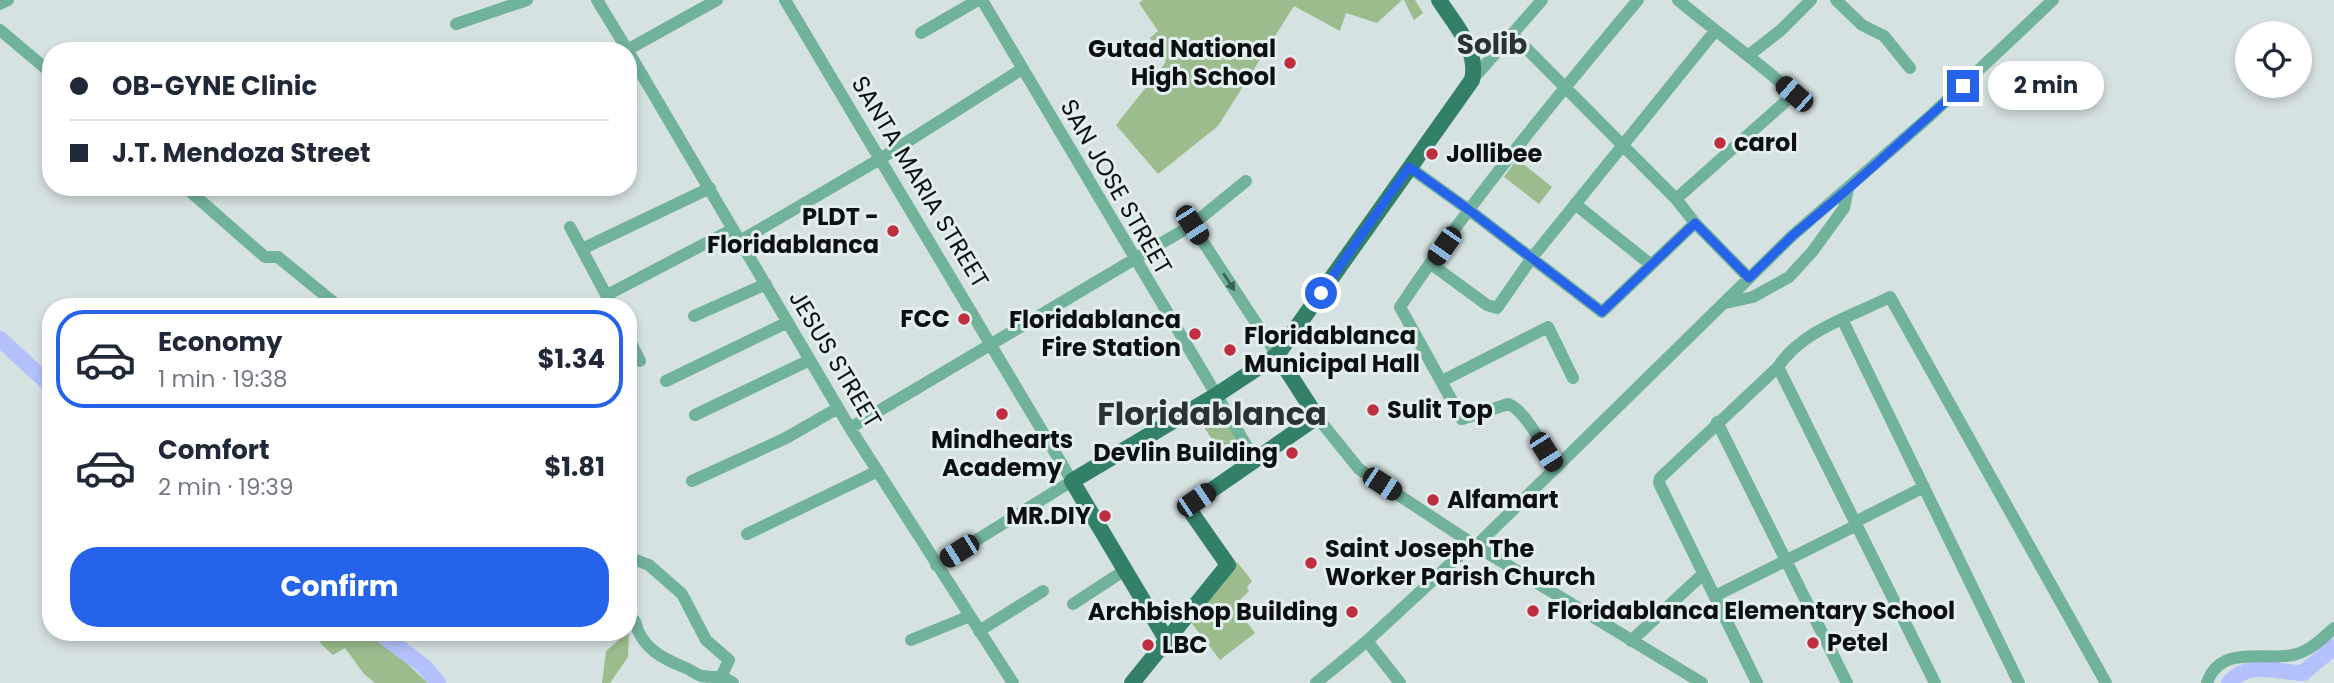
<!DOCTYPE html>
<html lang="en">
<head>
<meta charset="utf-8">
<style>
  body { margin:0; font-family:Poppins,sans-serif; background:#f6f6f7; color:#1f2937; height:100vh; display:flex; flex-direction:column; font-size:26px; white-space:nowrap }
  * { box-sizing:border-box; margin:0 }
  p { font-size:23px; color:#747a83 }
  .icon { flex:none; width:38px; height:38px; fill:none; stroke:currentColor; stroke-width:2; stroke-linecap:round; stroke-linejoin:round }
  .map { position:relative; flex:1; overflow:hidden }
  .side { position:absolute; left:42px; top:298px; width:595px; height:343px; display:flex; flex-direction:column; background:#fff; border-radius:28px; box-shadow:0 4px 10px #0003 }
  .side>* { flex:none }
  .top-card { position:absolute; left:42px; top:42px; width:595px; height:154px; border-radius:28px; box-shadow:0 4px 10px #0003; display:grid; align-content:center; height:154px; padding:0 28px; background:#fff }
  .tools { position:absolute; left:2235px; top:21px; display:grid; gap:14px }
  .tools a { display:grid; place-items:center; width:77px; height:77px; border-radius:50%; background:#fff; box-shadow:0 4px 10px #0003; font-size:35px }
  .end { position:absolute; width:32px; height:32px; margin:-16px; border:9px solid #2563eb; background:#fff; box-shadow:0 0 0 4px #fff }
  .from { border-radius:50% }
  .bubble { position:absolute; height:49px; border-radius:24px; background:#fff; box-shadow:0 4px 10px #0003; font-size:23px; font-weight:700; line-height:49px; text-align:center }
  .car { position:absolute; width:21px; height:42px; margin:-21px -10px; border-radius:9px; box-shadow:0 0 5px 2px #0007; background:linear-gradient(#222 24%,#8ab4d8 0 40%,#222 0 76%,#8ab4d8 0 86%,#222 0) }
  .top-card b { display:flex; align-items:center; gap:24px; height:66px; font-size:26px }
  .top-card b+b { border-top:2px solid #e0e1e3 }
  .top-card i { width:18px; height:18px; background:#1f2937 }
  ul { padding:12px 0 0; list-style:none }
  li { display:flex; align-items:center; gap:21px; height:98px; margin:0 14px 10px; padding:0 14px; border:4px solid transparent; border-radius:28px }
  li div { flex:1 }
  li b { display:block; font-size:26px }
  li em { font-style:normal; font-weight:700 }
  li.active { border-color:#2563eb }
  li>.icon { width:63px; height:63px; stroke-width:1.5 }
  .button { display:flex; gap:14px; margin-top:auto; padding:14px 28px }
  .button a { flex:1; height:80px; border-radius:28px; background:#2563eb; color:#fff; font-size:28px; font-weight:700; line-height:80px; text-align:center }
  .map>svg:first-child { display:block }
  .green { fill:#9dbc8e }
  .lines { fill:none; stroke-linecap:round; stroke-linejoin:round }
  .river { stroke:#b5c1fc; stroke-width:16 }
  .minor { stroke:#71b29b; stroke-width:12 }
  .major { stroke:#338069; stroke-width:16 }
  .oneway { fill:#3e6156 }
  .route { stroke:#2563eb; stroke-width:9 }
  .poi-dot { fill:#bf2e3e; stroke:#e3eeef; stroke-width:2.5 }
  .labels { text-anchor:middle; stroke-width:6; stroke-linejoin:round; paint-order:stroke }
  .poi-label { font-size:24px; font-weight:bold; fill:#0c1010; stroke:#e3eeef; text-anchor:start }
  .street-label { font-size:24px; fill:#0c1010; stroke:#e3eeef }
  .quarter-label { font-size:28px; font-weight:bold; fill:#2a3233; stroke:#e3eeef }
  .district-label { font-size:32px; font-weight:bold; fill:#2a3233; stroke:#e3eeef }
</style>
</head>
<body>
<div class="map">
<svg width="2334" height="683" viewBox="0 0 2334 683">
  <rect width="100%" height="100%" fill="#d6e1e2"/>
  <!-- green -->
  <path class="green" d="M 1143,0 L 1402,0 L 1377,23 L 1346,13 L 1340,31 L 1294,6 L 1218,126 L 1158,174 L 1116,125 L 1166,62 L 1150,38 L 1158,31 L 1139,3 Z
    M 1404,0 L 1415,0 L 1423,13 L 1414,20 Z
    M 1517,159 L 1552,187 L 1539,204 L 1504,177 Z
    M 1219,402 L 1249,449 L 1227,463 L 1197,416 Z
    M 1237,562 L 1252,581 L 1247,587 L 1249,591 L 1235,605 L 1255,633 L 1220,660 L 1187,617 Z
    M 629,631 L 628,657 L 610,683 L 602,683 L 606,651 Z
    M 317,632 L 372,632 L 428,683 L 375,683 L 364,674 L 345,648 L 333,655 L 321,644 Z"/>
  <g class="lines">
    <!-- river -->
    <path class="river" d="M 0,339 L 51,386
      M 378,632 L 425,667 L 438,683
      M 2229,683 C 2250,659 2277,673 2303,673 L 2334,647"/>
    <!-- minor -->
    <path class="minor" d="M 597,0 L 628,51
      M 785,0 L 1072,481 L 936,565
      M 982,0 L 1255,460
      M 1836,0 L 1862,25 L 1884,36 L 1910,68
      M 0,4 L 8,0
      M 456,24 L 527,0
      M 0,30 L 51,73
      M 921,33 L 978,0
      M 1513,35 L 1676,199 L 1695,223 L 1749,278
      M 627,50 L 717,0
      M 628,51 L 850,428 L 1013,683
      M 1749,55 L 1781,30 L 1811,0
      M 1472,80 L 1542,0
      M 1409,167 L 1469,210 L 1602,312 L 1695,223
      M 185,187 L 265,257 L 278,257 L 338,306
      M 1676,199 L 1794,94 C 1757,61 1716,32 1678,0
      M 1575,204 L 1650,264
      M 1192,225 L 1277,355
      M 570,227 L 612,306
      M 740,241 L 880,159 L 1022,69
      M 582,249 L 710,188
      M 1431,264 L 1487,305 L 1497,308 L 1531,259 L 1715,31
      M 607,295 L 733,229
      M 1725,303 L 1753,297 L 1789,277 L 1812,252 L 1844,208 L 1848,189
      M 694,316 L 766,284
      M 1843,321 L 2019,683
      M 628,337 L 640,361
      M 1778,367 L 1935,683
      M 666,381 L 788,322
      M 1442,381 L 1548,327 L 1573,378
      M 695,415 L 810,360
      M 1317,417 L 1359,469 L 1476,546 L 1702,683
      M 1717,422 L 1847,683
      M 850,428 L 1192,225 L 1246,181
      M 1556,468 C 1546,452 1526,410 1508,404 L 1462,419 L 1400,307 C 1472,199 1555,99 1638,0
      M 692,481 L 786,438 L 838,408
      M 1855,522 L 1924,487
      M 747,534 L 878,471
      M 1476,546 L 1792,236 L 1929,117 L 2053,0
      M 628,557 L 649,565 L 682,594 L 706,640 L 729,660 L 722,675
      M 1715,596 L 1857,525
      M 1073,604 L 1125,570
      M 635,621 C 641,648 663,659 686,668 C 691,670 697,675 702,676 C 717,679 718,673 733,683
      M 979,631 L 1043,591
      M 911,640 L 970,616
      M 1367,641 L 1400,683
      M 1631,641 L 1703,574
      M 1316,683 L 1367,641 L 1473,543
      M 1757,683 L 1659,483 L 1660,478 L 1778,367 C 1802,330 1852,316 1890,297 L 2106,683
      M 2207,683 C 2220,644 2263,661 2293,655 C 2309,652 2323,638 2334,628"/>
    <!-- major -->
    <path class="major" d="M 1166,639 L 1072,481 L 1215,396 L 1277,355 L 1472,80 C 1479,49 1455,25 1439,0
      M 1132,683 L 1228,565 L 1193,515 L 1191,507 L 1193,503 L 1317,417 L 1277,355"/>
  </g>
  <!-- one-way arrows -->
  <defs><path id="oneway-solid" d="M-6-.8H1V-3.2L6.5 0L1 3.2V.8H-6Z" transform="scale(1.75)"/></defs>
  <use class="oneway" href="#oneway-solid" transform="translate(1229 282) rotate(57)"/>
  <g class="lines">
    <!-- route -->
    <path class="route" d="M 1321,293 L 1409,167 L 1469,210 L 1602,312 L 1695,223 L 1749,278 L 1792,236 L 1848,189 L 1963,86"/>
  </g>
  <!-- markers -->
  <g class="poi-dot">
    <circle cx="1290" cy="63" r="7"/>
    <circle cx="1720" cy="143" r="7"/>
    <circle cx="1432" cy="154" r="7"/>
    <circle cx="893" cy="231" r="7"/>
    <circle cx="964" cy="319" r="7"/>
    <circle cx="1195" cy="334" r="7"/>
    <circle cx="1230" cy="350" r="7"/>
    <circle cx="1373" cy="410" r="7"/>
    <circle cx="1002" cy="414" r="7"/>
    <circle cx="1292" cy="453" r="7"/>
    <circle cx="1433" cy="500" r="7"/>
    <circle cx="1105" cy="516" r="7"/>
    <circle cx="1311" cy="563" r="7"/>
    <circle cx="1533" cy="611" r="7"/>
    <circle cx="1352" cy="612" r="7"/>
    <circle cx="1813" cy="643" r="7"/>
    <circle cx="1148" cy="645" r="7"/>
  </g>
  <g class="labels">
    <!-- poi labels -->
    <g class="poi-label">
      <text x="1276" y="57" text-anchor="end">Gutad National<tspan x="1276" dy="28">High School</tspan></text>
      <text x="1734" y="151">carol</text>
      <text x="1446" y="162">Jollibee</text>
      <text x="879" y="225" text-anchor="end">PLDT -<tspan x="879" dy="28">Floridablanca</tspan></text>
      <text x="950" y="327" text-anchor="end">FCC</text>
      <text x="1181" y="328" text-anchor="end">Floridablanca<tspan x="1181" dy="28">Fire Station</tspan></text>
      <text x="1244" y="344">Floridablanca<tspan x="1244" dy="28">Municipal Hall</tspan></text>
      <text x="1387" y="418">Sulit Top</text>
      <text x="1002" y="448" text-anchor="middle">Mindhearts<tspan x="1002" dy="28">Academy</tspan></text>
      <text x="1278" y="461" text-anchor="end">Devlin Building</text>
      <text x="1447" y="508">Alfamart</text>
      <text x="1091" y="524" text-anchor="end">MR.DIY</text>
      <text x="1325" y="557">Saint Joseph The<tspan x="1325" dy="28">Worker Parish Church</tspan></text>
      <text x="1547" y="619">Floridablanca Elementary School</text>
      <text x="1338" y="620" text-anchor="end">Archbishop Building</text>
      <text x="1827" y="651">Petel</text>
      <text x="1162" y="653">LBC</text>
    </g>
    <!-- street labels -->
    <g class="street-label">
      <text transform="translate(920 182) rotate(59)" y="8">SANTA MARIA STREET</text>
      <text transform="translate(1116 187) rotate(60)" y="8">SAN JOSE STREET</text>
      <text transform="translate(835 359) rotate(59)" y="8">JESUS STREET</text>
    </g>
    <!-- quarter labels -->
    <g class="quarter-label">
      <text x="1492" y="54">Solib</text>
    </g>
    <!-- district labels -->
    <g class="district-label">
      <text x="1212" y="425">Floridablanca</text>
    </g>
  </g>
</svg>
<div class="tools">
<a><svg class="icon" aria-label="locate" viewBox="0 0 24 24"><circle cx="12" cy="12" r="6"/><path d="M12 2v4M12 18v4M2 12h4M18 12h4"/></svg></a>
</div>
<i class="end from" style="left:1321px;top:293px"></i>
<i class="end" style="left:1963px;top:86px"></i>
<div class="bubble" style="left:1988px;top:61px;width:116px">2 min</div>
<i class="car" style="left:1794px;top:94px;rotate:311deg"></i>
<i class="car" style="left:1192px;top:225px;rotate:147deg"></i>
<i class="car" style="left:1444px;top:246px;rotate:215deg"></i>
<i class="car" style="left:1546px;top:452px;rotate:148deg"></i>
<i class="car" style="left:1382px;top:484px;rotate:123deg"></i>
<i class="car" style="left:1196px;top:500px;rotate:56deg"></i>
<i class="car" style="left:959px;top:551px;rotate:238deg"></i>
<div class="top-card">
<b><i class="from"></i>OB-GYNE Clinic</b>
<b><i></i>J.T. Mendoza Street</b>
</div>
<section class="side">
<ul>
<li class="active"><svg class="icon" aria-label="car" viewBox="0 0 24 24"><path d="M5 17H2v-5l4-1 3-4h7l3 4 3 1v5h-3M9 17h6M6 11h13"/><circle cx="7" cy="17" r="2"/><circle cx="17" cy="17" r="2"/></svg><div><b>Economy</b><p>1 min · 19:38</p></div><em>$1.34</em></li>
<li><svg class="icon" aria-label="car" viewBox="0 0 24 24"><path d="M5 17H2v-5l4-1 3-4h7l3 4 3 1v5h-3M9 17h6M6 11h13"/><circle cx="7" cy="17" r="2"/><circle cx="17" cy="17" r="2"/></svg><div><b>Comfort</b><p>2 min · 19:39</p></div><em>$1.81</em></li>
</ul>
<div class="button"><a>Confirm</a></div>
</section>
</div>
</body>
</html>
